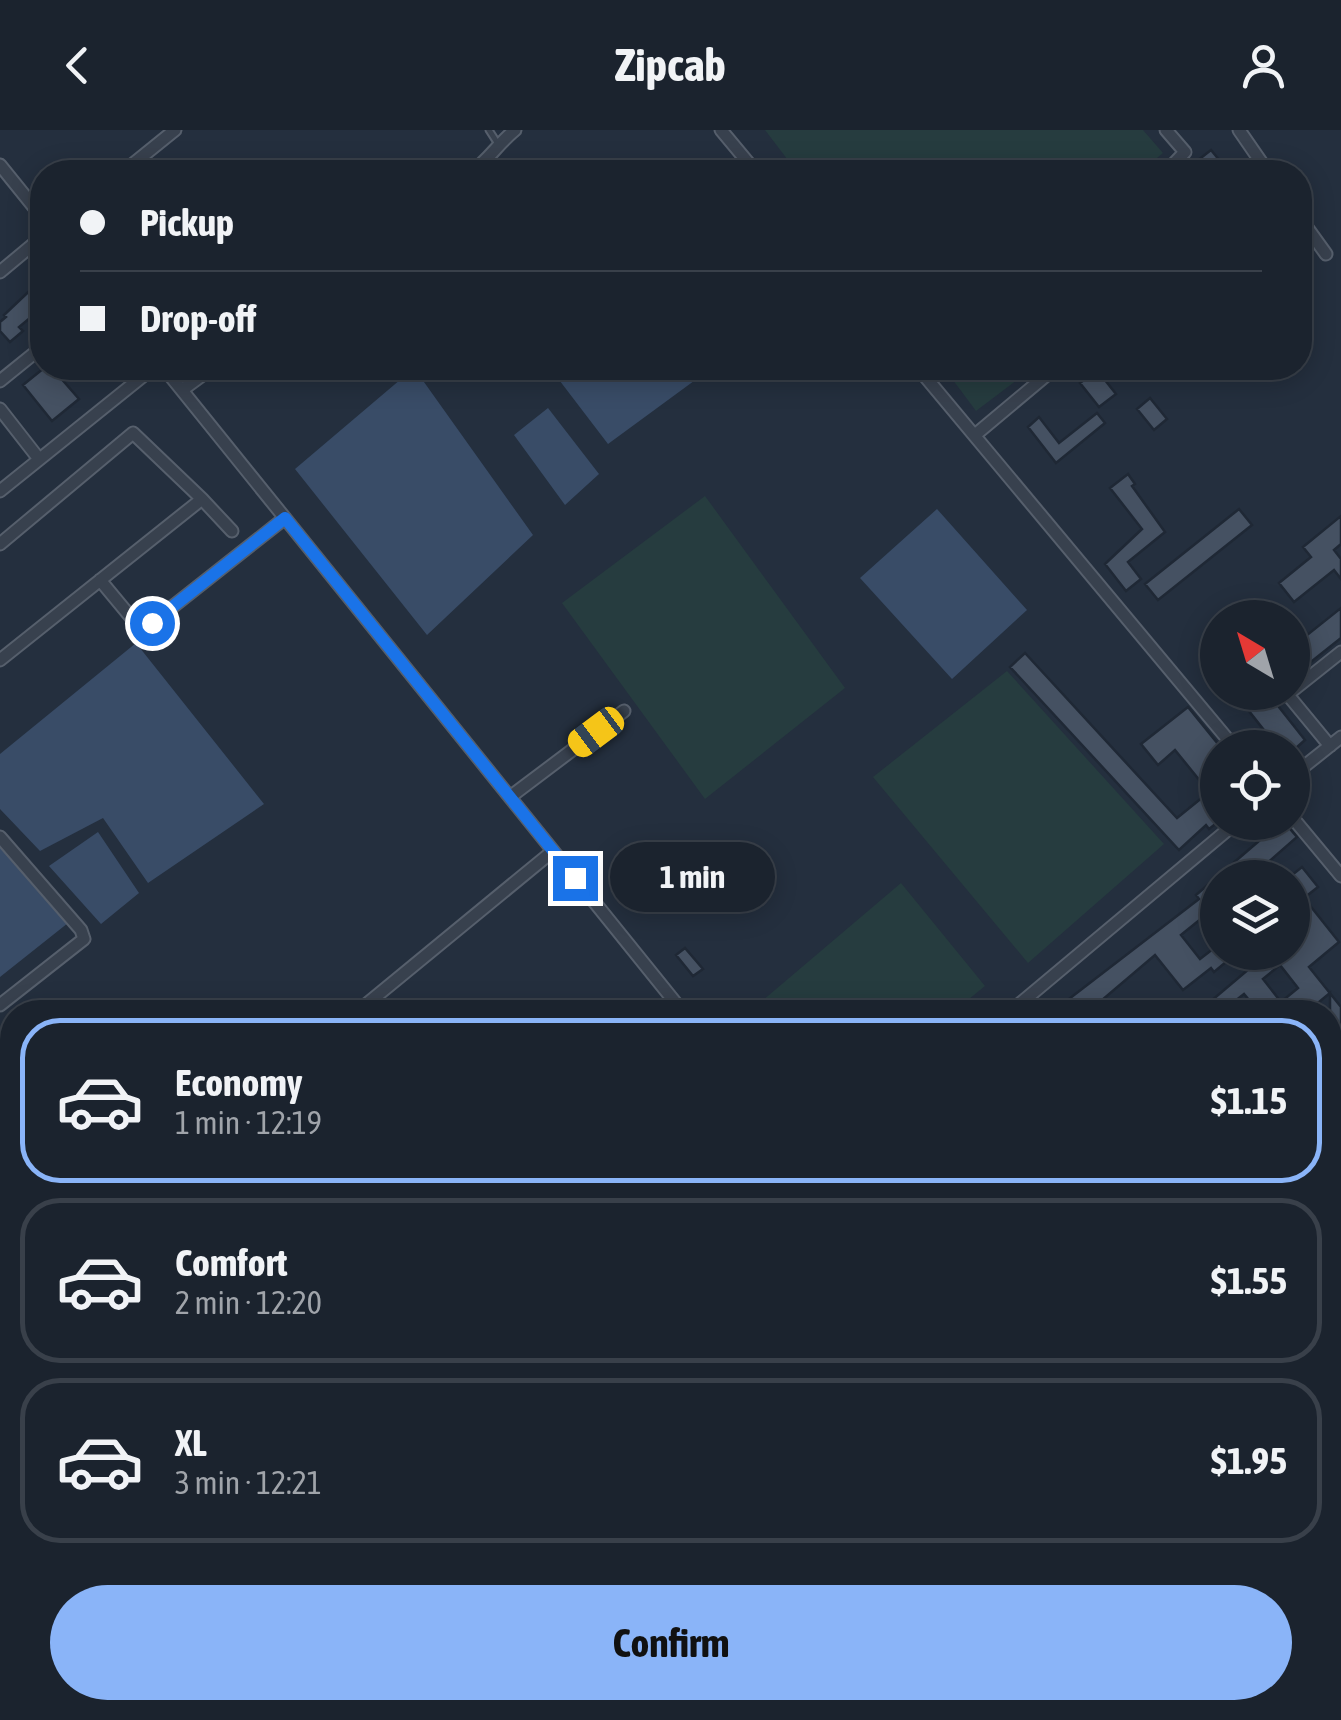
<!DOCTYPE html>
<html lang="en">
<head>
<meta charset="utf-8">
<style>
  body { margin:0; font-family:"Asap Condensed",sans-serif; background:#282f3a; color:#f1f3f6; height:100vh; display:flex; flex-direction:column; font-size:38px; white-space:nowrap }
  * { box-sizing:border-box; margin:0 }
  p { font-size:32px; color:#a0a4aa }
  .icon { flex:none; width:55px; height:55px; fill:none; stroke:currentColor; stroke-width:2; stroke-linecap:round; stroke-linejoin:round }
  .map { position:relative; flex:1; overflow:hidden }
  .sheet { position:absolute; left:0px; top:870px; width:1342px; height:720px; display:flex; flex-direction:column; background:#1b232e; border-radius:40px 40px 0 0; box-shadow:0 5px 25px #0003,0 0 0 2px #39404a }
  .sheet>* { flex:none }
  .guide { position:absolute; left:30px; top:30px; width:1282px; height:220px; border-radius:40px; box-shadow:0 5px 25px #0003,0 0 0 2px #39404a; display:grid; align-content:center; height:220px; padding:0 50px; background:#1b232e }
  .needle { width:65px; rotate:322deg }
  .controls { position:absolute; left:1200px; top:470px; display:grid; gap:20px }
  .controls a { display:grid; place-items:center; width:110px; height:110px; border-radius:50%; background:#1b232e; box-shadow:0 5px 25px #0003,0 0 0 2px #39404a; font-size:50px }
  .end { position:absolute; width:45px; height:45px; margin:-22px; border:12px solid #1a73e8; background:#fff; box-shadow:0 0 0 5px #fff }
  .from { border-radius:50% }
  .bubble { position:absolute; height:70px; border-radius:35px; background:#1b232e; box-shadow:0 5px 25px #0003,0 0 0 2px #39404a; font-size:32px; font-weight:700; line-height:70px; text-align:center }
  .car { position:absolute; width:30px; height:60px; margin:-30px -15px; border-radius:12px; box-shadow:0 0 8px 2px #0007; background:linear-gradient(#f5c518 24%,#345 0 40%,#f5c518 0 76%,#345 0 86%,#f5c518 0) }
  .guide b { display:flex; align-items:center; gap:35px; height:95px; font-size:38px }
  .guide b+b { border-top:2px solid #39404a }
  .guide i { width:25px; height:25px; background:#f1f3f6 }
  ul { padding:18px 0 0; list-style:none }
  li { display:flex; align-items:center; gap:30px; height:165px; margin:0 20px 15px; padding:0 30px; border:5px solid #39404a; border-radius:40px }
  li div { flex:1 }
  li b { display:block; font-size:38px }
  li em { font-style:normal; font-weight:700 }
  li.current { border-color:#8ab4f8 }
  li>.icon { width:90px; height:90px; stroke-width:1.5 }
  .cta { display:flex; gap:20px; margin-top:auto; padding:20px 50px }
  .cta a { flex:1; height:115px; border-radius:60px; background:#8ab4f8; color:#111; font-size:40px; font-weight:700; line-height:115px; text-align:center }
  header { display:flex; justify-content:space-between; align-items:center; height:130px; padding:0 50px; background:#1b232e; font-size:45px; font-weight:700 }
  .map>svg:first-child { display:block }
  .green { fill:#263c3f }
  .water { fill:#394c67 }
  .building { fill:#455162; stroke:#1f2835; stroke-width:2.5; fill-rule:evenodd }
  .lines { fill:none; stroke-linecap:round; stroke-linejoin:round }
  .lane-casing { stroke:#565f6c; stroke-width:9 }
  .street-casing { stroke:#565f6c; stroke-width:15 }
  .lane { stroke:#38414e; stroke-width:5 }
  .street { stroke:#38414e; stroke-width:11 }
  .route { stroke:#1a73e8; stroke-width:12 }
</style>
</head>
<body>
<header><svg class="icon" aria-label="back" viewBox="0 0 24 24"><path d="M15 5l-7 7 7 7"/></svg>Zipcab<svg class="icon" aria-label="person" viewBox="0 0 24 24"><circle cx="12" cy="8" r="4"/><path d="M4 21q1-7 8-7t8 7"/></svg></header>
<div class="map">
<svg width="1341" height="1590" viewBox="0 0 1341 1590">
  <rect width="100%" height="100%" fill="#242f3e"/>
  <!-- green -->
  <path class="green" d="M 765,0 L 1143,0 L 1163,23 L 1140,42 L 797,42 Z
    M 944,238 L 1033,238 L 976,281 Z
    M 705,366 L 845,558 L 705,669 L 562,473 Z
    M 1007,541 L 1164,714 L 1028,833 L 873,647 Z
    M 901,753 L 985,856 L 953,882 L 749,882 Z"/>
  <!-- water -->
  <path class="water" d="M 414,238 L 533,405 L 427,505 L 295,339 Z
    M 550,238 L 690,238 L 698,248 L 608,314 Z
    M 548,278 L 599,344 L 565,375 L 514,305 Z
    M 937,379 L 1027,480 L 952,549 L 860,448 Z
    M 136,513 L 264,674 L 148,753 L 103,688 L 40,721 L 0,679 L 0,624 Z
    M 98,702 L 139,763 L 101,794 L 49,736 Z
    M 0,714 L 68,793 L 0,847 Z"/>
  <!-- building -->
  <path class="building" d="M 1211,20 L 1229,42 L 1183,42 Z
    M 42,149 L 42,178 L 19,197 L 23,201 L 10,212 L 0,201 L 0,192 L 6,187 L 4,185 Z
    M 44,238 L 52,238 L 79,269 L 52,291 L 23,255 Z
    M 1097,240 L 1116,264 L 1099,277 L 1080,253 Z
    M 1150,268 L 1167,289 L 1154,300 L 1137,279 Z
    M 1097,283 L 1105,293 L 1056,333 L 1028,297 L 1039,287 L 1059,313 Z
    M 1128,344 L 1135,354 L 1132,356 L 1165,402 L 1128,432 L 1141,449 L 1126,461 L 1105,434 L 1142,399 L 1110,358 Z
    M 1239,379 L 1252,395 L 1158,470 L 1145,454 Z
    M 1341,386 L 1341,414 L 1334,420 L 1341,429 L 1341,449 L 1334,440 L 1294,472 L 1279,453 L 1311,427 L 1303,417 Z
    M 1341,478 L 1341,508 L 1292,547 L 1292,517 Z
    M 1025,523 L 1177,688 L 1209,662 L 1175,620 L 1158,635 L 1141,614 L 1188,577 L 1218,614 L 1218,692 L 1209,699 L 1206,695 L 1179,720 L 1010,537 Z
    M 1234,562 L 1267,562 L 1305,610 L 1296,618 L 1278,618 Z
    M 1281,692 L 1284,692 L 1297,707 L 1250,748 L 1218,748 L 1218,775 L 1181,805 L 1200,829 L 1218,815 L 1218,822 L 1238,822 L 1214,842 L 1211,838 L 1183,860 L 1155,825 L 1088,882 L 1052,882 L 1199,769 L 1196,765 Z
    M 1302,737 L 1318,757 L 1304,768 L 1339,812 L 1309,837 L 1341,877 L 1341,910 L 1330,896 L 1330,863 L 1307,882 L 1259,882 L 1244,864 L 1221,882 L 1198,882 L 1269,822 L 1292,822 L 1292,745 ZM 1280,835 L 1298,858 L 1281,872 L 1263,849 Z
    M 685,818 L 703,839 L 693,846 L 676,825 Z
    M 1341,923 L 1341,956 L 1330,965 L 1330,932 Z
    M 12,937 L 12,1006 L 0,991 L 0,947 Z
    M 1341,998 L 1341,1069 L 1330,1055 L 1330,1007 Z"/>
  <g class="lines">
    <defs>
      <path id="lane" d="M 489,0 L 498,14"/>
      <path id="street" d="M 721,0 L 756,42
        M 1239,0 L 1268,42
        M 0,35 L 42,87
        M 123,42 L 175,0
        M 472,42 C 489,29 498,14 515,0
        M 1166,42 L 1185,22 L 1166,0
        M 1300,88 L 1326,124
        M 0,142 L 42,107
        M 164,238 L 683,882
        M 918,238 L 1235,618
        M 0,251 L 42,217
        M 182,260 L 212,238
        M 0,279 L 39,329
        M 975,305 L 1055,238
        M 0,361 L 153,238
        M 0,414 L 133,303 L 202,369
        M 100,450 L 134,491 L 152,493 L 285,388
        M 0,530 L 202,369 L 232,401
        M 1292,561 L 1341,522
        M 1291,562 L 1288,565 L 1330,616
        M 1292,646 L 1341,607
        M 510,667 L 624,581
        M 1292,687 L 1341,746
        M 0,707 L 81,800 L 84,809 L 0,875
        M 357,882 L 553,721
        M 1010,882 L 1237,692
        M 0,1072 L 12,1075
        M 1330,1117 L 1341,1108
        M 0,1377 L 3,1389 L 12,1397
        M 579,1578 L 589,1590
        M 1250,1578 L 1260,1590
        M 686,1590 L 701,1578"/>
    </defs>
    <!-- lane casing -->
    <use href="#lane" class="lane-casing"/>
    <!-- street casing -->
    <use href="#street" class="street-casing"/>
    <!-- lane -->
    <use href="#lane" class="lane"/>
    <!-- street -->
    <use href="#street" class="street"/>
  </g>
  <g class="lines">
    <!-- route -->
    <path class="route" d="M 152,493 L 285,388 L 575,748"/>
  </g>
</svg>
<div class="controls">
<a><svg class="needle" viewBox="-14 -14 28 28"><path d="M0-13l5 13h-10z" fill="#e53935"/><path d="M0 13l5-13h-10z" fill="#a0a4aa"/></svg></a>
<a><svg class="icon" aria-label="locate" viewBox="0 0 24 24"><circle cx="12" cy="12" r="6"/><path d="M12 2v4M12 18v4M2 12h4M18 12h4"/></svg></a>
<a><svg class="icon" aria-label="layers" viewBox="0 0 24 24"><path d="M12 4l9 5-9 5-9-5zM3 14l9 5 9-5"/></svg></a>
</div>
<i class="end from" style="left:152px;top:493px"></i>
<i class="end" style="left:575px;top:748px"></i>
<div class="bubble" style="left:610px;top:712px;width:165px">1 min</div>
<i class="car" style="left:596px;top:602px;rotate:233deg"></i>
<div class="guide">
<b><i class="from"></i>Pickup</b>
<b><i></i>Drop-off</b>
</div>
<section class="sheet">
<ul>
<li class="current"><svg class="icon" aria-label="car" viewBox="0 0 24 24"><path d="M5 17H2v-5l4-1 3-4h7l3 4 3 1v5h-3M9 17h6M6 11h13"/><circle cx="7" cy="17" r="2"/><circle cx="17" cy="17" r="2"/></svg><div><b>Economy</b><p>1 min · 12:19</p></div><em>$1.15</em></li>
<li><svg class="icon" aria-label="car" viewBox="0 0 24 24"><path d="M5 17H2v-5l4-1 3-4h7l3 4 3 1v5h-3M9 17h6M6 11h13"/><circle cx="7" cy="17" r="2"/><circle cx="17" cy="17" r="2"/></svg><div><b>Comfort</b><p>2 min · 12:20</p></div><em>$1.55</em></li>
<li><svg class="icon" aria-label="car" viewBox="0 0 24 24"><path d="M5 17H2v-5l4-1 3-4h7l3 4 3 1v5h-3M9 17h6M6 11h13"/><circle cx="7" cy="17" r="2"/><circle cx="17" cy="17" r="2"/></svg><div><b>XL</b><p>3 min · 12:21</p></div><em>$1.95</em></li>
</ul>
<div class="cta"><a>Confirm</a></div>
</section>
</div>
</body>
</html>
